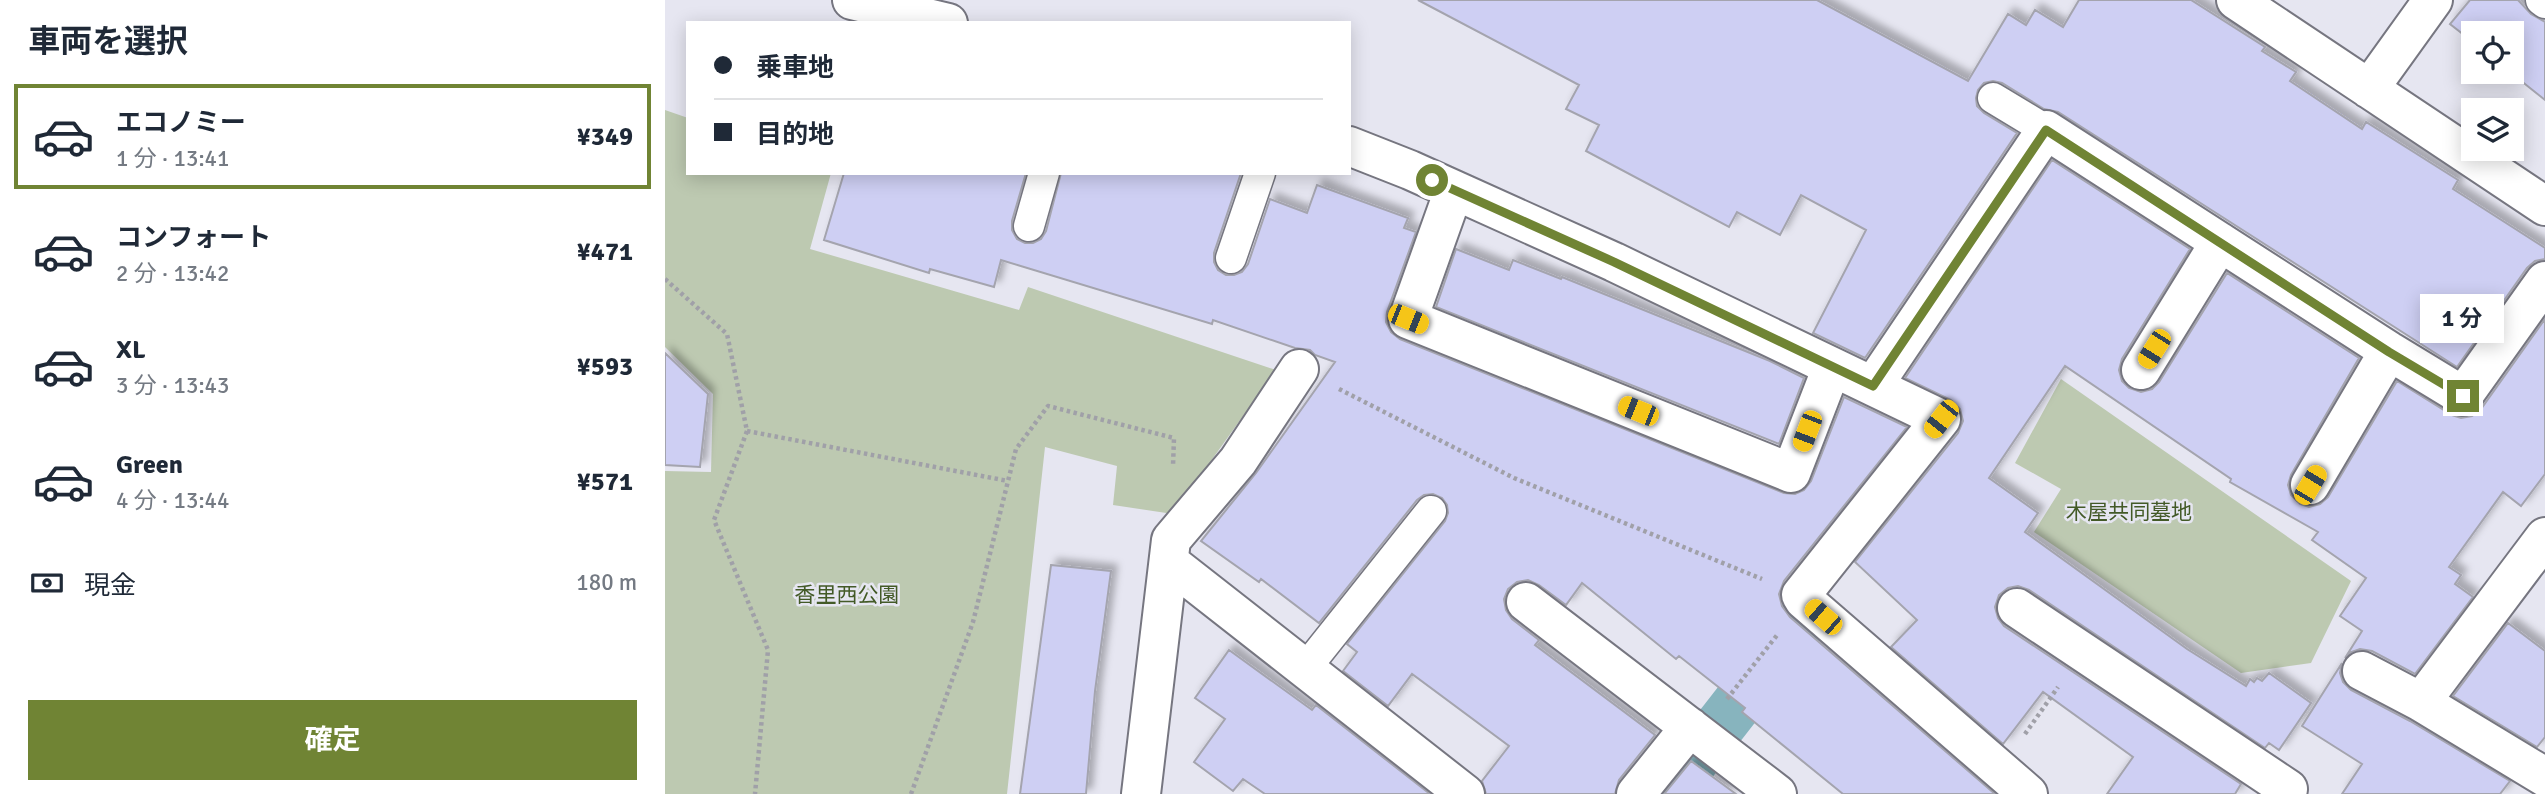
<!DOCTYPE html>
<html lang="ja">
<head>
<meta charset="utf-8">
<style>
  body { margin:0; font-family:Signika,"Noto Sans JP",sans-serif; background:#f6f6f7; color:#1f2937; height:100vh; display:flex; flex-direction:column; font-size:26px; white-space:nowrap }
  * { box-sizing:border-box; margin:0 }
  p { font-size:23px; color:#747a83 }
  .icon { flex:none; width:38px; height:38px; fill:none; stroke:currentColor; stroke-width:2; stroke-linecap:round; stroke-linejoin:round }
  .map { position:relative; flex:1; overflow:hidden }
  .drawer { display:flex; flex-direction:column; background:#fff; width:665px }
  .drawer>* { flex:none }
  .banner { position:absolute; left:21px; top:21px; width:665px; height:154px; border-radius:0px; box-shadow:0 4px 18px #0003; display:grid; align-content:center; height:154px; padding:0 28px; background:#fff }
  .tools { position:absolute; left:1796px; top:21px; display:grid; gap:14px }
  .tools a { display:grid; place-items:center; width:63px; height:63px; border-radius:0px; background:#fff; box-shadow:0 4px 18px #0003; font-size:35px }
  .end { position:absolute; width:32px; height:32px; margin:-16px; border:9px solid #708434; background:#fff; box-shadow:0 0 0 4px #fff }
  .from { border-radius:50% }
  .bubble { position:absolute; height:49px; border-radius:0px; background:#fff; box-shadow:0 4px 18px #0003; font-size:23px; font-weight:700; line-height:49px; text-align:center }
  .car { position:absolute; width:21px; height:42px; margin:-21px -10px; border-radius:9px; box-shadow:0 0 5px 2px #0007; background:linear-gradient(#f5c518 24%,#345 0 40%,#f5c518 0 76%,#345 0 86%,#f5c518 0) }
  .banner b { display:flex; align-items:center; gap:24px; height:66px; font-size:26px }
  .banner b+b { border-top:2px solid #e0e1e3 }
  .banner i { width:18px; height:18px; background:#1f2937 }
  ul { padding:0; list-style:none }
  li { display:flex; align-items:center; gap:21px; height:105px; margin:0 14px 10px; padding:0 14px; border:4px solid transparent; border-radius:0px }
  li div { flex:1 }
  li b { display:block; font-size:26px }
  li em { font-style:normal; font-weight:700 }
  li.selected { border-color:#708434 }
  li>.icon { width:63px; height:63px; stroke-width:1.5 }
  h2 { padding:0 28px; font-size:32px; line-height:84px }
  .pay { display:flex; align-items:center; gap:18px; height:77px; padding:0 28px; font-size:26px }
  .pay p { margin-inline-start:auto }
  .action { display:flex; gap:14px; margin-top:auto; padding:14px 28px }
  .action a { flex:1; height:80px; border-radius:0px; background:#708434; color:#fff; font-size:28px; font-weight:700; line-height:80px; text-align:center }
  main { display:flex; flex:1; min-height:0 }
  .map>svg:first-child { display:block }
  .green { fill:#bdc9b1 }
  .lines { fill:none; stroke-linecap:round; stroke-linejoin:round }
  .canal { stroke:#87b4be; stroke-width:51 }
  .building { fill:#cecff3; stroke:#a4a4ae; stroke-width:2; filter:url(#shadow) }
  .lane-casing { stroke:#767680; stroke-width:33 }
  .street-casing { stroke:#767680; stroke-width:42 }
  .path { stroke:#a0a0a8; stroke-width:4.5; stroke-dasharray:3.5 3.5; stroke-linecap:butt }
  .lane { stroke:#fff; stroke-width:30 }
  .street { stroke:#fff; stroke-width:38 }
  .route { stroke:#708434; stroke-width:9 }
  .labels { text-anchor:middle; stroke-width:5; stroke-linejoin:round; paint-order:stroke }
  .park-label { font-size:21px; fill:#435a27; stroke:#e6e6f1 }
</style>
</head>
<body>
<main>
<section class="drawer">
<h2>車両を選択</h2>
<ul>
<li class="selected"><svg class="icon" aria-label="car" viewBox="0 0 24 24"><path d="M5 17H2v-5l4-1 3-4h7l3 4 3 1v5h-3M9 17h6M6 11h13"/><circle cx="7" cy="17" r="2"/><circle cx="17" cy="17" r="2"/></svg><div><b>エコノミー</b><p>1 分 · 13:41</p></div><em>¥349</em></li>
<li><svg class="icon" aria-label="car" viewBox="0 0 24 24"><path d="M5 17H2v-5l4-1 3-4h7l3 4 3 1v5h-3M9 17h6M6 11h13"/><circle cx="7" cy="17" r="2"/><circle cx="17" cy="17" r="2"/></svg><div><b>コンフォート</b><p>2 分 · 13:42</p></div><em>¥471</em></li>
<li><svg class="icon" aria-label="car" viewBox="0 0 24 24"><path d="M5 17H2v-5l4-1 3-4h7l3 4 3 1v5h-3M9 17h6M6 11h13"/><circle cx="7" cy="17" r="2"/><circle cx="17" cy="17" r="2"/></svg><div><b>XL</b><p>3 分 · 13:43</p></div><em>¥593</em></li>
<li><svg class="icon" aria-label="car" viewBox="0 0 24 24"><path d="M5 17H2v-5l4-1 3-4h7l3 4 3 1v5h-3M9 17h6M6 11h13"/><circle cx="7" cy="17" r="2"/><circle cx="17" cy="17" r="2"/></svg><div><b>Green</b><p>4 分 · 13:44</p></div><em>¥571</em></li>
</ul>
<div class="pay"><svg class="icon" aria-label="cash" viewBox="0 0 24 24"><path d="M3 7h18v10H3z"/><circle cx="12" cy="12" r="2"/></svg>現金<p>180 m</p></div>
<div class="action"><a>確定</a></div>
</section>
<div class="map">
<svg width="1880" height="794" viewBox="0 0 1880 794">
  <defs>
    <filter id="shadow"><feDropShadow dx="6" dy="-6" stdDeviation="3.5" flood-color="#0004"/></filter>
  </defs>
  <rect width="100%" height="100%" fill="#e6e6f1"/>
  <!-- green -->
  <path class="green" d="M 0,110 L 23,118 L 23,173 L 166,173 L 145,249 L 354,310 L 363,287 L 611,370 L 508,514 L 448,505 L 452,466 L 380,447 L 342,794 L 0,794 L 0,471 L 46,472 L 48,394 L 0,347 Z
    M 1396,379 L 1686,581 L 1646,663 L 1576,673 L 1369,532 L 1396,489 L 1350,463 Z"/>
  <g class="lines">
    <!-- canal -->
    <path class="canal" d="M 1002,794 L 1140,617"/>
  </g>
  <!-- building -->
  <path class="building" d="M 753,0 L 1152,0 L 1303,81 L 1343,14 L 1361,25 L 1370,10 L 1398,27 L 1414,0 L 1526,0 L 1600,47 L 1597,51 L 1631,72 L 1625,81 L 1697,129 L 1701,122 L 1793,180 L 1788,189 L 1880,248 L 1880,259 L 1870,261 L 1862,268 L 1792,367 L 1393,112 L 1379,109 L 1337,83 L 1328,81 L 1319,83 L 1313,90 L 1311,98 L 1312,106 L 1319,113 L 1352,133 L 1200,358 L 1148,333 L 1201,230 L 1136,195 L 1115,235 L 1072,212 L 1064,227 L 921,151 L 934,125 L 901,109 L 914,85 Z
    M 1805,0 L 1853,0 L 1866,14 L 1880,22 L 1880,100 L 1845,72 L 1846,33 L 1808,33 L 1808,42 L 1785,24 Z
    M 1387,160 L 1525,249 L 1457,359 L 1454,370 L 1457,381 L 1464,388 L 1476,392 L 1487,389 L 1494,382 L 1562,273 L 1694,358 L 1626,475 L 1623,485 L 1626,495 L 1635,504 L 1644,507 L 1655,504 L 1663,497 L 1732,381 L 1787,415 L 1796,418 L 1807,416 L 1816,409 L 1880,319 L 1880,474 L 1856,506 L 1838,492 L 1784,567 L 1796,575 L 1790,584 L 1808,597 L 1750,674 L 1707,651 L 1695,649 L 1686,652 L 1680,658 L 1697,631 L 1675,616 L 1701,578 L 1647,540 L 1653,532 L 1565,482 L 1566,479 L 1400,366 L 1324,478 L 1373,513 L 1360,532 L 1522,649 L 1581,686 L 1585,679 L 1589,682 L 1592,678 L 1597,681 L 1604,673 L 1646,703 L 1614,750 L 1604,743 L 1600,748 L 1364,590 L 1353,586 L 1343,588 L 1334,595 L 1330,607 L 1333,618 L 1339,626 L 1576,784 L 1570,794 L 1442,794 L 1468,757 L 1378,692 L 1338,744 L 1226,647 L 1252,620 L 1190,562 L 1293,433 L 1298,421 L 1295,409 L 1286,400 L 1240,378 Z
    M 179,173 L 361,173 L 347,221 L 347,230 L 352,239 L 360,243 L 368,243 L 376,239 L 381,231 L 396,173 L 576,173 L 549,253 L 549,262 L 553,270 L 561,275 L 569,275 L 577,272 L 583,264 L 605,199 L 642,213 L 652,185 L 743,218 L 739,228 L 751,232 L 722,312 L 721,322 L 726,332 L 735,339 L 1119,493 L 1130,494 L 1139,490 L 1146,481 L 1179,397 L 1242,427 L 1119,581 L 1114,594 L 1117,606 L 1125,617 L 1330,794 L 1178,794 L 1077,712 L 1080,708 L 1014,656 L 1011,659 L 917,583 L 901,605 L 874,585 L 863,580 L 852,582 L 843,589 L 839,599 L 841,610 L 847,619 L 874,640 L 870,645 L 990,735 L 954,780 L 950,794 L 821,794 L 817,781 L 844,746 L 747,674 L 723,706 L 678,671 L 692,652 L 682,644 L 780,521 L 783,513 L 782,505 L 777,498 L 768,494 L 759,495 L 752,500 L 654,623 L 596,579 L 594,582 L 536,541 L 591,473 L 670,362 L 650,355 L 645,350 L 630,348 L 548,320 L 547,324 L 336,260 L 329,287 L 265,269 L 264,273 L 159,240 Z
    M 791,249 L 844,270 L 848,260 L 896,279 L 897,277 L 1105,361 L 1139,378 L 1114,444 L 771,307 Z
    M 0,353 L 43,394 L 35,467 L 0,465 Z
    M 386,565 L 446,571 L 430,691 L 421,794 L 355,794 Z
    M 1843,623 L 1880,651 L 1880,737 L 1872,747 L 1788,696 Z
    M 564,650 L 647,710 L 651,705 L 765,794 L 600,794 L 578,779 L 568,791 L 529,762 L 560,719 L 530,698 Z
    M 1677,663 L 1675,673 L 1678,682 L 1686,690 L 1745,721 L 1845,781 L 1835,794 L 1677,794 L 1697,764 L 1637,726 Z
    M 1026,761 L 1071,794 L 999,794 Z"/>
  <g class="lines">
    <defs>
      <path id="lane" d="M 1876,0 L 1880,3
        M 1328,98 L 1381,130
        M 364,226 L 379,173
        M 566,258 L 595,173
        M 640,669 L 766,511"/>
      <path id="street" d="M 187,0 L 283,23
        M 1571,0 L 1880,206
        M 1704,89 L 1768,0
        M 684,146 L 745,170 L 949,262 L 1276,419 L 1136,595 L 1139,600 L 1363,794
        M 789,190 L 743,319 L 1126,473 L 1167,367
        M 1476,370 L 1555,242
        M 1208,386 L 1381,130 L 1724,351 L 1798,396 L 1880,281
        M 1645,485 L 1724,351
        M 504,562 L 800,794
        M 861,602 L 1112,794
        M 1352,608 L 1623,789 L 1619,794
        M 1697,671 L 1756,702 L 1880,777
        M 1756,702 L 1880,537
        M 476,794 L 506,540 L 573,461 L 634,369
        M 971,794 L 1025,727"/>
    </defs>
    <!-- lane casing -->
    <use href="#lane" class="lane-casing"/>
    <!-- street casing -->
    <use href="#street" class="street-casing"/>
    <!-- path -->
    <path class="path" d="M 0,279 L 62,334 L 82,431 L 49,520 L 103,650 L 90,794
      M 674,389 L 849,478 L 1097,579
      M 82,431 L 343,481
      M 1062,699 L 1113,634
      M 1360,734 L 1393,687
      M 246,794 L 308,622 L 351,449 L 383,406 L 509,438 L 508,466"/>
    <!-- lane -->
    <use href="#lane" class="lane"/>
    <!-- street -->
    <use href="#street" class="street"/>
  </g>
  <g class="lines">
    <!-- route -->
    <path class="route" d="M 767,180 L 949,262 L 1208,386 L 1381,130 L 1724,352 L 1798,396"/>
  </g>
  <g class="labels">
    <!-- park labels -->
    <g class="park-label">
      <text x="1464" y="519">木屋共同墓地</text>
      <text x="182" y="602">香里西公園</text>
    </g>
  </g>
</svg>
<div class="tools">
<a><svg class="icon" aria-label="locate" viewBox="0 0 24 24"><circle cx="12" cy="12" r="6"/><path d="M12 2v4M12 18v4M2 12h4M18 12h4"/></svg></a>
<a><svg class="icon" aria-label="layers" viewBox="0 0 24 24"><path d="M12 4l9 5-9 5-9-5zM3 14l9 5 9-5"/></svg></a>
</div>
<i class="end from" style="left:767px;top:180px"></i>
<i class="end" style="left:1798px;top:396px"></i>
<div class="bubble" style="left:1755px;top:294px;width:84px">1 分</div>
<i class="car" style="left:743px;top:319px;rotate:112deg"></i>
<i class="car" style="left:1489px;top:349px;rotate:212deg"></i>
<i class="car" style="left:973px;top:411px;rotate:292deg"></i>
<i class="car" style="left:1276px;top:419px;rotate:218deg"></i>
<i class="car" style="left:1142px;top:431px;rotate:201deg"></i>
<i class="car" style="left:1645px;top:485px;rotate:31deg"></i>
<i class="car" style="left:1158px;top:617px;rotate:311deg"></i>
<div class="banner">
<b><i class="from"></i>乗車地</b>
<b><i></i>目的地</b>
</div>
</div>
</main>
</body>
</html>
